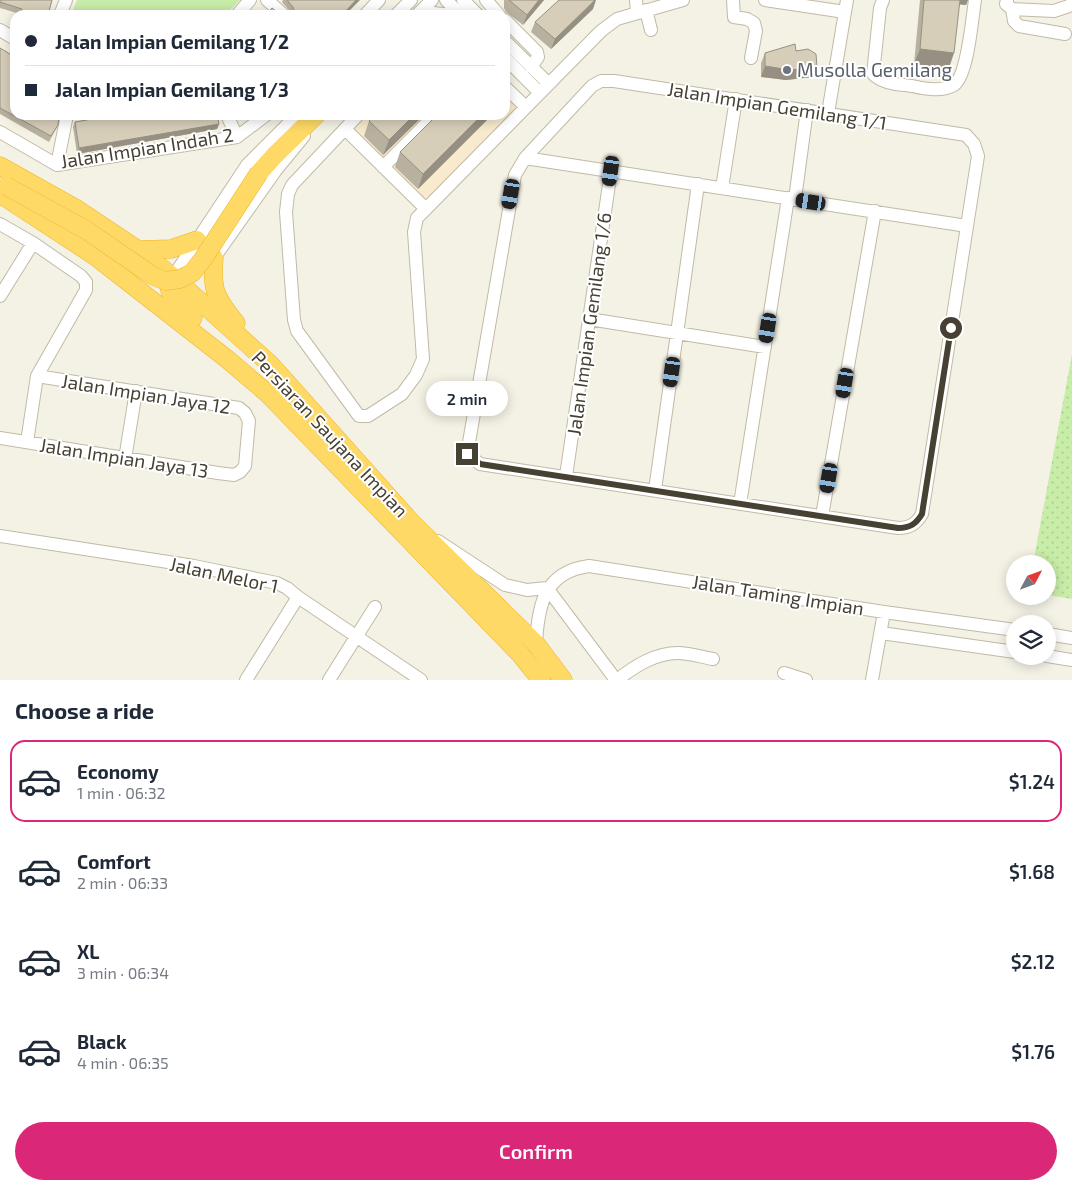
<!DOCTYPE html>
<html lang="en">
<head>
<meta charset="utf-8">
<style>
  body { margin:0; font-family:"Exo 2",sans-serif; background:#f2f2f3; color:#1f2937; height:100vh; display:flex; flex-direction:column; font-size:19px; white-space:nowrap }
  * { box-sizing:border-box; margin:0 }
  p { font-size:16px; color:#747a83 }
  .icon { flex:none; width:28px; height:28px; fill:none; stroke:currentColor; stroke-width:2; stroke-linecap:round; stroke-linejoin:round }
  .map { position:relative; height:680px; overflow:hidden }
  .panel { display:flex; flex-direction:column; background:#fff; flex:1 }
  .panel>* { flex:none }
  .banner { position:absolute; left:10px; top:10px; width:500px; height:110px; border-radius:15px; box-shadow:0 2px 12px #0003; display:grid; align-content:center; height:110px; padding:0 15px; background:#fff }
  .needle { width:32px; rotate:49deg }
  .tools { position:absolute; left:1006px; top:555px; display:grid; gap:10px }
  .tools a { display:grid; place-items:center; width:50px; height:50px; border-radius:50%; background:#fff; box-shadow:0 2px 12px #0003; font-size:25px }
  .end { position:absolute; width:22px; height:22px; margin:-11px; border:6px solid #474133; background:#fff; box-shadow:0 0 0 2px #fff }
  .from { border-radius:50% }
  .bubble { position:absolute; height:35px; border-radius:18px; background:#fff; box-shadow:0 2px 12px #0003; font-size:16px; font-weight:600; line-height:35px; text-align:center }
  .car { position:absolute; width:15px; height:30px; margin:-15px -8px; border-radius:6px; box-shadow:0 0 4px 1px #0007; background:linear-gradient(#222 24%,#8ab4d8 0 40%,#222 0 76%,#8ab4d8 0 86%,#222 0) }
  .banner b { display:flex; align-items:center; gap:18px; height:48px; font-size:19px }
  .banner b+b { border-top:1px solid #e0e1e3 }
  .banner i { width:12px; height:12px; background:#1f2937 }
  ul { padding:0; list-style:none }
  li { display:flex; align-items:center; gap:15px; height:82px; margin:0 10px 8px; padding:0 5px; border:2px solid transparent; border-radius:15px }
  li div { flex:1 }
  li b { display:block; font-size:19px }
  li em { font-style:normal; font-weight:600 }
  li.on { border-color:#db2777 }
  li>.icon { width:45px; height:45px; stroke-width:1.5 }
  h2 { padding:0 15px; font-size:22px; line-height:60px }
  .primary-button { display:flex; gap:10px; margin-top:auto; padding:10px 15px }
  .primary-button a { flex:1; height:58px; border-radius:30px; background:#db2777; color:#fff; font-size:20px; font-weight:600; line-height:58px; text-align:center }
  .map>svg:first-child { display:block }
  .commercial { fill:#f9eacd }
  .grass { fill:url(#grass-dots) }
  .green { fill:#c8eda8 }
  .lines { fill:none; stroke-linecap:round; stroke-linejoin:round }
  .minor-casing { stroke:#c1baa6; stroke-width:14 }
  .highway-casing { stroke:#eeb524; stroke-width:19 }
  .minor { stroke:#fff; stroke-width:12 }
  .highway { stroke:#ffd965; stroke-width:18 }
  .highway-bridge-casing { stroke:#eeb524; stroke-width:19; stroke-linecap:butt }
  .highway-bridge { stroke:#ffd965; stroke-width:18 }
  .wall { fill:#b9b19f }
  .shaded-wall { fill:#969082 }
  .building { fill:#d7ceb9; stroke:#969082 }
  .route { stroke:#474133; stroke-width:6 }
  .worship-dot { fill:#6b7280; stroke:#fff; stroke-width:2 }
  .labels { text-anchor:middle; stroke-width:4; stroke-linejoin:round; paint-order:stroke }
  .worship-label { font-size:19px; fill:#5b616d; stroke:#fff; text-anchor:start }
  .street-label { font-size:19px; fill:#474133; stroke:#fff }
</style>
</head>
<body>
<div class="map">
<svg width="1072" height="680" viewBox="0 0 1072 680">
  <defs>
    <pattern id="grass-dots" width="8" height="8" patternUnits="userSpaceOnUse" patternTransform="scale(1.25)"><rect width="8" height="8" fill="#c8eda8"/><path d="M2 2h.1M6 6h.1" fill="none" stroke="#adcc91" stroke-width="1.8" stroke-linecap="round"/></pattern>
  </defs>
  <rect width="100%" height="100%" fill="#f4f1e5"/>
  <!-- commercial -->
  <path class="commercial" d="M 505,93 L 520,107 L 425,204 L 349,130 L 364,115 L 505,115 Z"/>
  <!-- grass -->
  <path class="grass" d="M 1072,354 L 1072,599 L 1048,595 L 1048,564 L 1033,564 Z"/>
  <!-- green -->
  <path class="green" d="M 77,0 L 240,0 L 225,15 L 71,15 Z"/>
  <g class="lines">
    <defs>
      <path id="minor" d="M 267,0 L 284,15
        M 446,0 L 461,15
        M 463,0 L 478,15
        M 486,0 L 499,15
        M 636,0 L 637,13
        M 733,0 L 734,17 L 747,19 L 754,23 L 756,31 L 751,58
        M 765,0 L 845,12
        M 883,0 L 880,8 L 873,74 C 883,84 898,84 912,86 C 925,89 942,92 954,85 C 968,75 972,18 975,0
        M 1007,0 L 1006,4 L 1012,9 L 1054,11 L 1069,6 L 1072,3
        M 1012,9 L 1014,21 L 1019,26 L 1065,34
        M 646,10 L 651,30
        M 60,15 L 66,0
        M 237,15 L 250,0
        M 365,15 L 379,0
        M 396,15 L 411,0
        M 417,15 L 432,0
        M 419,15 L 433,13 L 452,15
        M 505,20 L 537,52 L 538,57 L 531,67
        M 0,30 L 15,39
        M 505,41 L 549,84
        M 505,58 L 540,93
        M 601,81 L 614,81 L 966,135 L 974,144 L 978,156 L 922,514 C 916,524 910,528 898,528 L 480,464 L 467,454 L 515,175 L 525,158 L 592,86 Z
        M 505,87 L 526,107
        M 828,113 L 847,0
        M 227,115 L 237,137
        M 358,115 L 292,185 L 288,194 L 286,212 L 294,320 L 297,331 L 359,416 L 368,416 L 402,394 L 416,375 L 423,359 L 414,232 L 417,218 L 601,31 L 617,19 L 683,0
        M 345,129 L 425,208
        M 0,132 L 57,165 L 237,137 L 266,115
        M 525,158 L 967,226
        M 57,165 L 67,115
        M 383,167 L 435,115
        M 722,188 L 736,99
        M 795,199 L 807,110
        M 0,224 L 33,243 L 81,276 L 86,282 L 86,290 L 37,376 L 27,442
        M 208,263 L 214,258 L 276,170 L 304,136
        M 173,277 L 247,165 L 297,115
        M 0,296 L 33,243
        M 589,319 L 765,347
        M 0,438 L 218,473 L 234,475 L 240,472 L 245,466 L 249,421 L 245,413 L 239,408 L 37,376
        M 125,459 L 136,391
        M 566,476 L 611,171
        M 655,490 L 698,184
        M 740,504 L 788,198
        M 822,516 L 875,211
        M 0,536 L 194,566 L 277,583 L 287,588 L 298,597 L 421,680
        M 438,541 L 505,585 L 527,590 L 547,588
        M 547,588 L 616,680
        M 881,633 L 1015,652
        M 1048,634 L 1072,638
        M 536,644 C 538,605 544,572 589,566 L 884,612 L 1015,630
        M 1047,656 L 1072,660
        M 784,673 L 806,680
        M 246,680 L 298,597
        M 329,680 L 375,607
        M 617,680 C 635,666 655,653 678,653 C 689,653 702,657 713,659
        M 872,680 L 884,612"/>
      <path id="highway" d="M 0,166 L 75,208 L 138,250 L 173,277 L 271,365 L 412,523 L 536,644 L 563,680
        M 259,173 L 275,155 L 316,115
        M 0,194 L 95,256 L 227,359 L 267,393 L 521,655 L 541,680
        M 138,250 L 171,249 L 197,240
        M 214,258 C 211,290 216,299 236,323
        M 173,277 L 169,287 L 173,300 L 193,318"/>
    </defs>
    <!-- minor casing -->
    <use href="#minor" class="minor-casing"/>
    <!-- highway casing -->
    <use href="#highway" class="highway-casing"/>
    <!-- minor -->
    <use href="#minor" class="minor"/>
    <!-- highway -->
    <use href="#highway" class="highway"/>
    <defs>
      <path id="highway-bridge" d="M 6,186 L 86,230 L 153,276 L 166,281 L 180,279 L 192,273 L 203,259 L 259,173"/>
    </defs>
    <!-- highway-bridge casing -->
    <use href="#highway-bridge" class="highway-bridge-casing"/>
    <!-- highway-bridge -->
    <use href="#highway-bridge" class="highway-bridge"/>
  </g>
  <!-- wall -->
  <path class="wall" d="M 0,0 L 52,0 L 20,14 L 0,8 Z
    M 283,0 L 360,0 L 292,15 L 291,12 L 282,2 Z
    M 504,0 L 544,0 L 523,25 L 506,12 L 504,8 Z
    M 920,0 L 968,0 L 966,5 L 959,4 L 949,68 L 914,64 Z
    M 593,9 L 551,49 L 531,32 L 535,22 Z
    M 0,48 L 56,115 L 58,125 L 49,142 L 0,114 Z
    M 796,51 L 817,67 L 813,77 L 786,80 L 761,77 L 761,63 L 765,53 Z
    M 84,115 L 217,115 L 219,124 L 217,129 L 77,154 L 73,127 L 75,122 L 85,120 Z
    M 424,115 L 383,155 L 364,136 L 369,121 Z
    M 492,115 L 418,189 L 395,167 L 400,152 Z"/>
  <!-- shaded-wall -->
  <path class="shaded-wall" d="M 356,0 L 360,0 L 345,15 L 342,15 Z
    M 539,0 L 544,0 L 523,25 L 527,15 Z
    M 595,0 L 596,0 L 593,9 L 551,49 L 555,39 Z
    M 957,0 L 968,0 L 966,5 L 955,4 Z
    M 920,49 L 954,53 L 949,68 L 914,64 Z
    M 765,66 L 817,67 L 813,77 L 786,80 L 761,77 Z
    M 414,115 L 424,115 L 383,155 L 389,140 Z
    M 482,115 L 492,115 L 418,189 L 423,174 Z
    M 219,124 L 217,129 L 77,154 L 79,148 Z"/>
  <!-- building -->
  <path class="building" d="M 0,0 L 52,0 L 48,15 L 20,15 L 22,9 L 0,2 Z
    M 287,0 L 356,0 L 342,15 L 292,15 L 294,11 L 293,7 Z
    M 509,0 L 539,0 L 527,15 Z
    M 559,0 L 595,0 L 555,39 L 535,22 Z
    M 924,0 L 960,0 L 954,53 L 920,49 Z
    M 272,8 L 281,15 L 266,15 Z
    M 795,44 L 796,51 L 808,49 L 816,54 L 817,67 L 790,70 L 765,66 L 765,53 Z
    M 0,48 L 15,57 L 15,115 L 55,115 L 59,117 L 58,125 L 51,136 L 0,108 Z
    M 87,115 L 217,115 L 219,124 L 79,148 L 75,122 L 87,120 Z
    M 375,115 L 414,115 L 389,140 L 369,121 Z
    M 437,115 L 482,115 L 423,174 L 400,152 Z"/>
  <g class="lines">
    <!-- route -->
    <path class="route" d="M 467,454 L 480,464 L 898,528 C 910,528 916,524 922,514 L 951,328"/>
  </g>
  <!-- markers -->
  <circle class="worship-dot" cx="787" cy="70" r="5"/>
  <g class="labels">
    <!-- worship labels -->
    <g class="worship-label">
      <text x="797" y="77">Musolla Gemilang</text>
    </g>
    <!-- street labels -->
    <g class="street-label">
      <text transform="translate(777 106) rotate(9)" y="7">Jalan Impian Gemilang 1/1</text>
      <text transform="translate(147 148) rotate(-9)" y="7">Jalan Impian Indah 2</text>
      <text transform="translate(589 324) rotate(-82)" y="7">Jalan Impian Gemilang 1/6</text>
      <text transform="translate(146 394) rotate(9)" y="7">Jalan Impian Jaya 12</text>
      <text transform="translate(330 434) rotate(47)" y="7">Persiaran Saujana Impian</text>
      <text transform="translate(124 458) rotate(9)" y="7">Jalan Impian Jaya 13</text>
      <text transform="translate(224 575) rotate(12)" y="7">Jalan Melor 1</text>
      <text transform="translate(778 595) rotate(9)" y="7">Jalan Taming Impian</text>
    </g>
  </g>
</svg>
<div class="tools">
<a><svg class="needle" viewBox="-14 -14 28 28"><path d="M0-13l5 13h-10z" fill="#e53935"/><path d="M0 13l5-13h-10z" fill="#747a83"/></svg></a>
<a><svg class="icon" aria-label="layers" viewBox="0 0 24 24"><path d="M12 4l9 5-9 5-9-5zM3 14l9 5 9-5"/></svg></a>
</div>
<i class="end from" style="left:951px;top:328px"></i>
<i class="end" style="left:467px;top:454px"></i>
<div class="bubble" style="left:426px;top:381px;width:82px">2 min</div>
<i class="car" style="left:611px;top:171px;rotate:188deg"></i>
<i class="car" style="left:511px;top:194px;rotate:190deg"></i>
<i class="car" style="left:811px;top:202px;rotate:279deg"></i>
<i class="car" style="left:768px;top:328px;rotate:189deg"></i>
<i class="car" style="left:672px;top:372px;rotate:188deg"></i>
<i class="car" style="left:845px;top:383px;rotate:190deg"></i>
<i class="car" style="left:829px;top:478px;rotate:190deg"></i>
<div class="banner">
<b><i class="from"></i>Jalan Impian Gemilang 1/2</b>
<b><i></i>Jalan Impian Gemilang 1/3</b>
</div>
</div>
<section class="panel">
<h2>Choose a ride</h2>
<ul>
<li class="on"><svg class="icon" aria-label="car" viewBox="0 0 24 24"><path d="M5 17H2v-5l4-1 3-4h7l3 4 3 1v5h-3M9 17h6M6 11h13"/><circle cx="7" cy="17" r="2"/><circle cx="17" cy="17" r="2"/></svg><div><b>Economy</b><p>1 min · 06:32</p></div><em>$1.24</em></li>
<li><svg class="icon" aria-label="car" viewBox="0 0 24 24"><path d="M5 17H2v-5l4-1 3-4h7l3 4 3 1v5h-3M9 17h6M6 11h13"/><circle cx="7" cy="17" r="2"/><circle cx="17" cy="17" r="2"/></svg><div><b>Comfort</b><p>2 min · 06:33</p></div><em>$1.68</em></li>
<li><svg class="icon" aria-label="car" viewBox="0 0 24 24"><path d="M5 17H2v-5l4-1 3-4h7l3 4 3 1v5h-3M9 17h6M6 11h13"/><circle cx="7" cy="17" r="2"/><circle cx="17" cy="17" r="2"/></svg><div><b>XL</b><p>3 min · 06:34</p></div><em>$2.12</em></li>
<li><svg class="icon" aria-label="car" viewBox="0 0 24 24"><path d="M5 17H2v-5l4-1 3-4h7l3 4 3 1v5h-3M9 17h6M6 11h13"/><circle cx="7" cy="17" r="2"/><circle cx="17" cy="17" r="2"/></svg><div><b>Black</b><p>4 min · 06:35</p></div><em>$1.76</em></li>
</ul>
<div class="primary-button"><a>Confirm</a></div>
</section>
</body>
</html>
